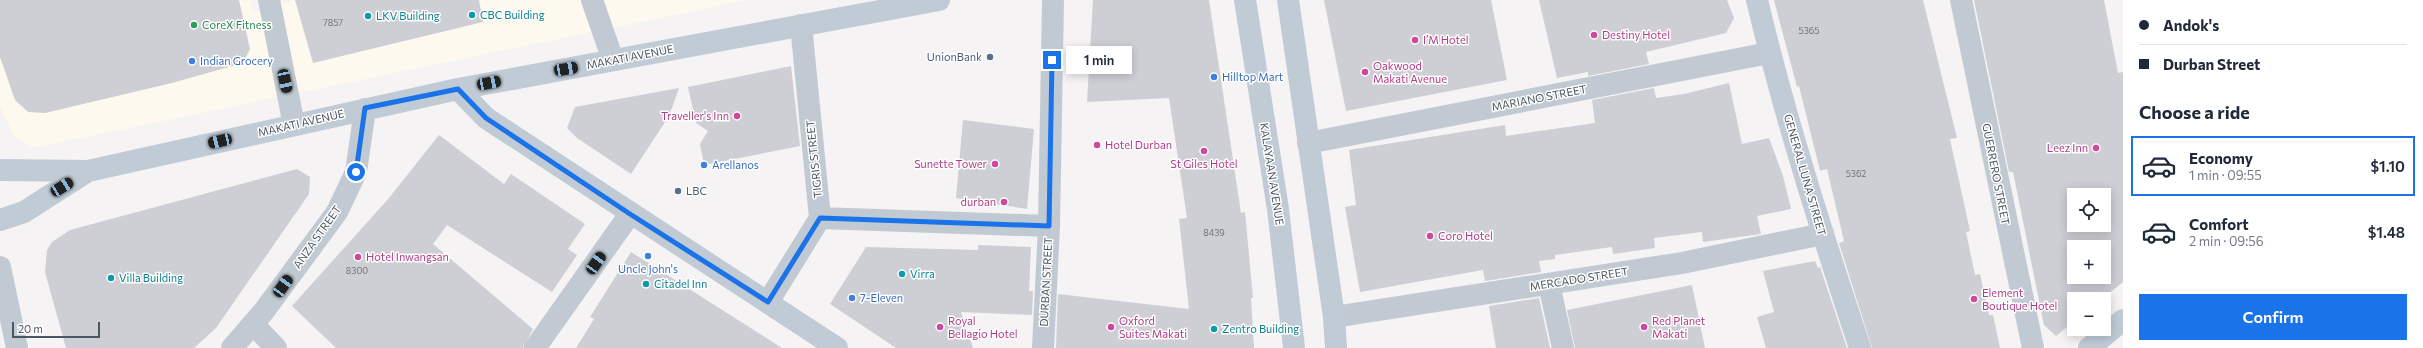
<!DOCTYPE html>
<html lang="en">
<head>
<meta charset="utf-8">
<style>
  body { margin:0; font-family:Commissioner,sans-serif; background:#f6f6f7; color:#1f2937; height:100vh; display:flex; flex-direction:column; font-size:15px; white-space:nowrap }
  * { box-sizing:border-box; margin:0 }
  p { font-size:13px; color:#747a83 }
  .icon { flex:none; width:22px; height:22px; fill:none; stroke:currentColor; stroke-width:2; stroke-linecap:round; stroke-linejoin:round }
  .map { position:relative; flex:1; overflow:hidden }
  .drawer { display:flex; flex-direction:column; background:#fff; width:300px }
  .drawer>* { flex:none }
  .banner { display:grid; align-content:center; height:88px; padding:0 16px; background:#fff }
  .tools { position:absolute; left:2067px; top:188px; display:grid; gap:8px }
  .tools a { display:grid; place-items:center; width:44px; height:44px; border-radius:0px; background:#fff; box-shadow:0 2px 10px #0003; font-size:20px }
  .scale { position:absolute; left:12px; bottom:10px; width:88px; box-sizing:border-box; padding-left:4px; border:2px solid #4a5661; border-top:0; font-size:11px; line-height:14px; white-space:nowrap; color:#4a5661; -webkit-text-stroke:3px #fff; paint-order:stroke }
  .end { position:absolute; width:18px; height:18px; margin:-9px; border:5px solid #1a73e8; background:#fff; box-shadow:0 0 0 2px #fff }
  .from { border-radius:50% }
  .bubble { position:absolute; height:28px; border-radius:0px; background:#fff; box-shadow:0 2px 10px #0003; font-size:13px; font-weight:600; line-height:28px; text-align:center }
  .car { position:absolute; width:12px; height:24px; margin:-12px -6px; border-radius:5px; box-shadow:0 0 3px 1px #0007; background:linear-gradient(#222 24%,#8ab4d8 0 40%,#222 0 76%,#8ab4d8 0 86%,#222 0) }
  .banner b { display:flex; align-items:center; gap:14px; height:38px; font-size:15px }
  .banner b+b { border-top:1px solid #e0e1e3 }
  .banner i { width:10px; height:10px; background:#1f2937 }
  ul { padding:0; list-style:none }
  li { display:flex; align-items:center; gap:12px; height:60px; margin:0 8px 6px; padding:0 8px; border:2px solid transparent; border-radius:0px }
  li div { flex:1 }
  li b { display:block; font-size:15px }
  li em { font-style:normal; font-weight:600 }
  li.current { border-color:#1a73e8 }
  li>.icon { width:36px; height:36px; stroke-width:1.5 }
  h2 { padding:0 16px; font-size:18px; line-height:48px }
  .button { display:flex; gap:8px; margin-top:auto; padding:8px 16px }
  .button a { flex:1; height:46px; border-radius:0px; background:#1a73e8; color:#fff; font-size:16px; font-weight:600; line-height:46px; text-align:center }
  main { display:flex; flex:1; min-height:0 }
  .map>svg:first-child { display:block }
  .commercial { fill:#fdf9ef }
  .building { fill:#cdcfd5; fill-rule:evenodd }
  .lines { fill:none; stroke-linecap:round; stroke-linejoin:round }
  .street { stroke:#c1cad2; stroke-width:22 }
  .secondary { stroke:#c1cbd6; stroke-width:22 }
  .route { stroke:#1a73e8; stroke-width:5 }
  .culture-dot { fill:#0f9aa8; stroke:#fff; stroke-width:1.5 }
  .leisure-dot { fill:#2e9e5b; stroke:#fff; stroke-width:1.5 }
  .hotel-dot { fill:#d1479c; stroke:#fff; stroke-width:1.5 }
  .service-dot { fill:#5c6f8a; stroke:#fff; stroke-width:1.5 }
  .shop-dot { fill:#3f7fe0; stroke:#fff; stroke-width:1.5 }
  .labels { text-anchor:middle; stroke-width:3; stroke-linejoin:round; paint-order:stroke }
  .number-label { font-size:9px; fill:#6b747e }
  .culture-label { font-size:11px; fill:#0d838f; stroke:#fff; text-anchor:start }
  .leisure-label { font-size:11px; fill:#27864d; stroke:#fff; text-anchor:start }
  .hotel-label { font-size:11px; fill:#b23c85; stroke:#fff; text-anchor:start }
  .street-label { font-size:11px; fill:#4a5661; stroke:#fff }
  .service-label { font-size:11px; fill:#4e5e75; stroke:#fff; text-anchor:end }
  .shop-label { font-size:11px; fill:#366cbe; stroke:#fff; text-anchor:start }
</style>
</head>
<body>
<main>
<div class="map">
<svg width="2123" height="348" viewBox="0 0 2123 348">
  <rect width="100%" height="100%" fill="#f5f3f3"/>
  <!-- commercial -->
  <path class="commercial" d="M 0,0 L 250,0 L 254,12 L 294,0 L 747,0 L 32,148 L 14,136 L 0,106 Z"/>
  <!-- building -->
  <path class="building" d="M 0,0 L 239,0 L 250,49 L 243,63 L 172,83 L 45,113 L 28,112 L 15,100 L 0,57 Z
    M 295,0 L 479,0 L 483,22 L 313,63 Z
    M 1093,0 L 1209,0 L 1241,213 L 1245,212 L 1253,298 L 1251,298 L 1254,348 L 1056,348 L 1058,294 L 1189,309 L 1179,219 L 1187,218 L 1169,98 L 1087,102 Z
    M 1324,0 L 1491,0 L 1507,80 L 1346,111 Z
    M 1539,0 L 1727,0 L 1734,18 L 1726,33 L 1646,52 L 1649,64 L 1588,76 L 1588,72 L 1557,78 Z
    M 1774,0 L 1923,0 L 1957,138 L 1950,139 L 1970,231 L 1966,232 L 1975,275 L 1980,274 L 1989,315 L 1993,315 L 2000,348 L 1872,348 L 1839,243 L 1844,241 L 1827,169 L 1820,171 L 1799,86 L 1797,87 Z
    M 1974,0 L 2104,0 L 2118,73 L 2123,72 L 2123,282 L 2102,299 L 2074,299 L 2074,321 L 2056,336 L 2044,325 L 2013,172 L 2009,172 ZM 2074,195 L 2104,195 L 2104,225 L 2074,225 ZM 2074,247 L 2104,247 L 2104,277 L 2074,277 Z
    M 791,66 L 800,146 L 704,165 L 700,144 L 708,131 L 696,123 L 688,87 Z
    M 1729,83 L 1742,144 L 1769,138 L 1783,176 L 1791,209 L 1757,216 L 1761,234 L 1703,242 L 1702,232 L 1654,238 L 1655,248 L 1613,254 L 1612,247 L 1555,255 L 1555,259 L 1539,261 L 1541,272 L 1485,281 L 1483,270 L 1360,292 L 1345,207 L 1356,205 L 1349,150 L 1505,125 L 1506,136 L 1595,123 L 1592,100 L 1654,88 L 1656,98 L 1684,94 Z
    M 679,88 L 669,116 L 631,174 L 577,138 L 567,128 L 575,107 Z
    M 963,120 L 1034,129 L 1027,209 L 956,198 Z
    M 439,135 L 504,184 L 511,174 L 585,224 L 568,249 L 577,255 L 552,292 L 447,225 L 433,244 L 533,329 L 523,348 L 336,348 L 292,306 L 389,198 Z
    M 297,169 L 310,177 L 309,194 L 216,328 L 194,348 L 66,348 L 45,272 L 47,250 L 52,242 L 70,230 Z
    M 978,245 L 1031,247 L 1029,291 L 1033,291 L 1032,315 L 961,312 L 973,348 L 896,348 L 830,304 L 866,247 L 978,250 Z
    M 631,252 L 782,348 L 576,348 L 594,319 L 590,317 Z
    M 1815,261 L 1818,268 L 1820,267 L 1847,348 L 1766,348 L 1757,317 L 1774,312 L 1763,271 Z
    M 1692,285 L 1705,348 L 1575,348 L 1567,310 Z
    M 1539,298 L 1550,348 L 1496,348 L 1489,306 Z"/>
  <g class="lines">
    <!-- street -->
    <path class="street" d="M 269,0 L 294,125
      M 592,0 L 613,60
      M 1961,0 L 2033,348
      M 1308,143 L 1769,53
      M 820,218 L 1049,226
      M 0,267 L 17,348
      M 1549,284 L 1563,348
      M 768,302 L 820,218 L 801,25
      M 1334,317 L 1682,263 L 1823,234
      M 253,324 L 276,348
      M 232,348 L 264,311 L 337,212 L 356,172 L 365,109
      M 535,348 L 630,214
      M 1043,348 L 1049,226 L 1053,0"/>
    <!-- secondary -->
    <path class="secondary" d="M 1245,0 L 1278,209 L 1294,348
      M 1288,0 L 1334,317 L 1336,348
      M 1757,0 C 1785,118 1822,233 1860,348
      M 458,89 L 486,118 L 837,348
      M 0,170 L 88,171 L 458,89 L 939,0
      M 0,220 L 24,212 L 88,171
      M 2089,348 L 2123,320"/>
  </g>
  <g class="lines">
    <!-- route -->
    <path class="route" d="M 356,172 L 365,108 L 458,89 L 486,118 L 630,214 L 768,302 L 820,218 L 1049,226 L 1052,60"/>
  </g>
  <!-- markers -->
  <g class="culture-dot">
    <circle cx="472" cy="15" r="4"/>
    <circle cx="368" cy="16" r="4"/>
    <circle cx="902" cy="274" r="4"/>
    <circle cx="111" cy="278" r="4"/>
    <circle cx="646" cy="284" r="4"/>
    <circle cx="1214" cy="329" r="4"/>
  </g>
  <circle class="leisure-dot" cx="194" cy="25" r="4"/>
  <g class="hotel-dot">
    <circle cx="1594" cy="35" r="4"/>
    <circle cx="1415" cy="40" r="4"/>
    <circle cx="1365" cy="72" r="4"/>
    <circle cx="737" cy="116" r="4"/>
    <circle cx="1097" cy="145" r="4"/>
    <circle cx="2096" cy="148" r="4"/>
    <circle cx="1204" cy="151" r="4"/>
    <circle cx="995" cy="164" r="4"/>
    <circle cx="1004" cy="202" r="4"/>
    <circle cx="1430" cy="236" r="4"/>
    <circle cx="358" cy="257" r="4"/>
    <circle cx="1974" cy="299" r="4"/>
    <circle cx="940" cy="327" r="4"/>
    <circle cx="1111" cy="327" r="4"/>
    <circle cx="1644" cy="327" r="4"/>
  </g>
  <g class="service-dot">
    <circle cx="990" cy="57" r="4"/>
    <circle cx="678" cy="191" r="4"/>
  </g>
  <g class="shop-dot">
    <circle cx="192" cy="61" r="4"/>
    <circle cx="1214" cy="77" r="4"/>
    <circle cx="704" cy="165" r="4"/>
    <circle cx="648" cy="256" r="4"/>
    <circle cx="852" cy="298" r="4"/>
  </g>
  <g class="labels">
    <!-- number labels -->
    <g class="number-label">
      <text x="333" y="26">7857</text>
      <text x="1809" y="34">5365</text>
      <text x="1856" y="177">5362</text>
      <text x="1214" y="236">8439</text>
      <text x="357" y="274">8300</text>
    </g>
    <!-- culture labels -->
    <g class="culture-label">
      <text x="480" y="19">CBC Building</text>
      <text x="376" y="20">LKV Building</text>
      <text x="910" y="278">Virra</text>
      <text x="119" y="282">Villa Building</text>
      <text x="654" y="288">Citadel Inn</text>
      <text x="1222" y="333">Zentro Building</text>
    </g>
    <!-- leisure labels -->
    <g class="leisure-label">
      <text x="202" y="29">CoreX Fitness</text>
    </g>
    <!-- hotel labels -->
    <g class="hotel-label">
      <text x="1602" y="39">Destiny Hotel</text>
      <text x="1423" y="44">I’M Hotel</text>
      <text x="1373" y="70">Oakwood<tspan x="1373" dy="13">Makati Avenue</tspan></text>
      <text x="729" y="120" text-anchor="end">Traveller's Inn</text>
      <text x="1105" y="149">Hotel Durban</text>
      <text x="2088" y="152" text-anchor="end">Leez Inn</text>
      <text x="987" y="168" text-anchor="end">Sunette Tower</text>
      <text x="1204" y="168" text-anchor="middle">St Giles Hotel</text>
      <text x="996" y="206" text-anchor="end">durban</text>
      <text x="1438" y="240">Coro Hotel</text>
      <text x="366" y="261">Hotel Inwangsan</text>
      <text x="1982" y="297">Element<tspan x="1982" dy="13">Boutique Hotel</tspan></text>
      <text x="948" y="325">Royal<tspan x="948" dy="13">Bellagio Hotel</tspan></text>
      <text x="1119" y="325">Oxford<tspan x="1119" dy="13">Suites Makati</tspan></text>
      <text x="1652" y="325">Red Planet<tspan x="1652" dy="13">Makati</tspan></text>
    </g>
    <!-- street labels -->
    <g class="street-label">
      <text transform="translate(630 57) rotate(-11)" y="4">MAKATI AVENUE</text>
      <text transform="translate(1539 98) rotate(-11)" y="4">MARIANO STREET</text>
      <text transform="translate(301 123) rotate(-13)" y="4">MAKATI AVENUE</text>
      <text transform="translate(814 159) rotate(-96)" y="4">TIGRIS STREET</text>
      <text transform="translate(1272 174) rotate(81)" y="4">KALAYAAN AVENUE</text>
      <text transform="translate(1996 174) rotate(79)" y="4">GUERRERO STREET</text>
      <text transform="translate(1805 175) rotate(74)" y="4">GENERAL LUNA STREET</text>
      <text transform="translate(317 237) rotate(-55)" y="4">ANZA STREET</text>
      <text transform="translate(1579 279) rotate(-9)" y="4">MERCADO STREET</text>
      <text transform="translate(1046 282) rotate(-87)" y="4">DURBAN STREET</text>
    </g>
    <!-- service labels -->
    <g class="service-label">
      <text x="982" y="61">UnionBank</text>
      <text x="686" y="195" text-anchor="start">LBC</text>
    </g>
    <!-- shop labels -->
    <g class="shop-label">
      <text x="200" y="65">Indian Grocery</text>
      <text x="1222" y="81">Hilltop Mart</text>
      <text x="712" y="169">Arellanos</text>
      <text x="648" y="273" text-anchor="middle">Uncle John's</text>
      <text x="860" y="302">7-Eleven</text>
    </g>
  </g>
</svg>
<div class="tools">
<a><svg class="icon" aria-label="locate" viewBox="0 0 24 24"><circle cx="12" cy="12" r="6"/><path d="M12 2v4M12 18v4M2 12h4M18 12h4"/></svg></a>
<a>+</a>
<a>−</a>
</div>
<div class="scale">20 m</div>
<i class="end from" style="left:356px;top:172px"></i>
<i class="end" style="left:1052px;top:60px"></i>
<div class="bubble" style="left:1066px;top:46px;width:66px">1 min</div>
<i class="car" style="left:566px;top:69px;rotate:80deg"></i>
<i class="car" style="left:285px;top:81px;rotate:168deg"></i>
<i class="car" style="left:489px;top:83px;rotate:79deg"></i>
<i class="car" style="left:220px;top:141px;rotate:257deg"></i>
<i class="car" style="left:62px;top:187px;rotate:58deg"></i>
<i class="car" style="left:596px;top:263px;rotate:35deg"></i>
<i class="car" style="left:283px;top:286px;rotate:36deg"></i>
</div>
<section class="drawer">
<div class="banner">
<b><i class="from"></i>Andok's</b>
<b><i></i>Durban Street</b>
</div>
<h2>Choose a ride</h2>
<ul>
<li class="current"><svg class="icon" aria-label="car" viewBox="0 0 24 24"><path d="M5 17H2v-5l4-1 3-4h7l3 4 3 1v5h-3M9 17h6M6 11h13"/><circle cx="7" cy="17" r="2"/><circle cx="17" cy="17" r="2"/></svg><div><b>Economy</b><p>1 min · 09:55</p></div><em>$1.10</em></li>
<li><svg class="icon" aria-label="car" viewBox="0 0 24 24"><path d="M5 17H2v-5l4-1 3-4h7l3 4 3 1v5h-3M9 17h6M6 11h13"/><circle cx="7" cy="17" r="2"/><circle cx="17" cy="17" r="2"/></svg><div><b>Comfort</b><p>2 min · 09:56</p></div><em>$1.48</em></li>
</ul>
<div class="button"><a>Confirm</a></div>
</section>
</main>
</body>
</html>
